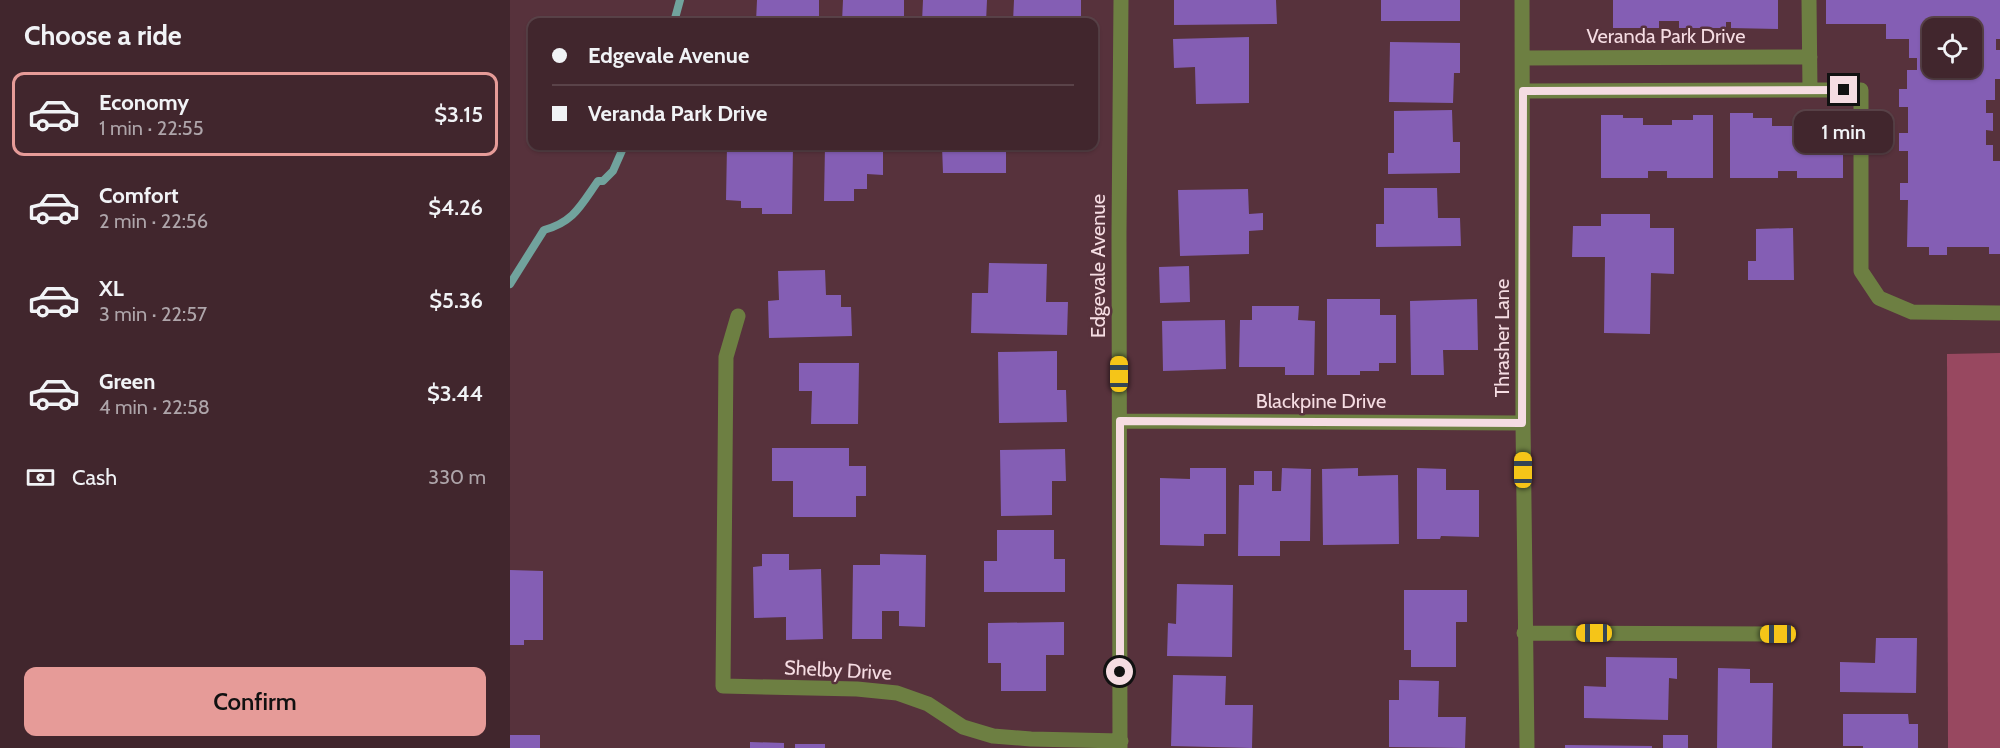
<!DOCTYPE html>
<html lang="en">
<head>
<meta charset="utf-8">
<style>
  body { margin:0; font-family:Cabin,sans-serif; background:#482e35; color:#f1f3f6; height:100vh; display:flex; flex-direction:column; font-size:22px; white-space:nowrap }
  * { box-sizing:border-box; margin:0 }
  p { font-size:20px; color:#aea5aa }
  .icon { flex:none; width:33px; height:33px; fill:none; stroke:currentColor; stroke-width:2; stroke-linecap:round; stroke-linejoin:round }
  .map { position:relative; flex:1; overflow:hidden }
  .details { display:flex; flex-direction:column; background:#41262d; width:510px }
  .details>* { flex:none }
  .hud { position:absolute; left:18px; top:18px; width:570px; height:132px; border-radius:12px; box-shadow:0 2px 4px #0004,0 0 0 2px #5a4349; display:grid; align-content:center; height:132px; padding:0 24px; background:#41262d }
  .tools { position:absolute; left:1412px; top:18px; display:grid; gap:12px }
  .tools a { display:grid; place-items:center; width:60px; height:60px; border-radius:12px; background:#41262d; box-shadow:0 2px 4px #0004,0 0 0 2px #5a4349; font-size:30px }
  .end { position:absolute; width:27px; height:27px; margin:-14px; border:8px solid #f5dce2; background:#111; box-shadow:0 0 0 3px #111 }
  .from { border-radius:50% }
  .bubble { position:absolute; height:42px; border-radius:12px; background:#41262d; box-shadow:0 2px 4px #0004,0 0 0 2px #5a4349; font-size:20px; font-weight:600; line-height:42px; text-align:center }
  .car { position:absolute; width:18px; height:36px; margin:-18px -9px; border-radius:8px; box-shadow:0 0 4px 2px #0007; background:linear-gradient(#f5c518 24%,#345 0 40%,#f5c518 0 76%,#345 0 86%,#f5c518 0) }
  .hud b { display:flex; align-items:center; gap:21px; height:57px; font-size:22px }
  .hud b+b { border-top:2px solid #5a4349 }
  .hud i { width:15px; height:15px; background:#f1f3f6 }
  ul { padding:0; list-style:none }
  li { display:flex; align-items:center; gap:18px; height:84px; margin:0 12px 9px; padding:0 12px; border:3px solid transparent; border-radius:12px }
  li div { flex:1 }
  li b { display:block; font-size:22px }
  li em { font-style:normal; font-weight:600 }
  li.current { border-color:#e69b98 }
  li>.icon { width:54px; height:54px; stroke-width:1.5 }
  h2 { padding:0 24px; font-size:27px; line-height:72px }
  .pay { display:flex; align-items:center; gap:15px; height:66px; padding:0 24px; font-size:22px }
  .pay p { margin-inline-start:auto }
  .primary-button { display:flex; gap:12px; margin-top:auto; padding:12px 24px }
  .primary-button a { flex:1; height:69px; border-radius:12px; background:#e69b98; color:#111; font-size:24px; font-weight:600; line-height:69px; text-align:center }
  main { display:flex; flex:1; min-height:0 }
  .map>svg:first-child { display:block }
  .green { fill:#984860 }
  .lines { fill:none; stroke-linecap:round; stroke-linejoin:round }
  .stream { stroke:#71a39d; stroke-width:8 }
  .building { fill:#845eb4; fill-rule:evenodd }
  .minor { stroke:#6d7f42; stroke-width:15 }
  .route { stroke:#f5dce2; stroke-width:8 }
  .labels { text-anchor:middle; stroke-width:5; stroke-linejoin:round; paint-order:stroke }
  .street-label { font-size:20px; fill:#f5dce2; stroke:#57323c }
</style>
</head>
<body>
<main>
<section class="details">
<h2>Choose a ride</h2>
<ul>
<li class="current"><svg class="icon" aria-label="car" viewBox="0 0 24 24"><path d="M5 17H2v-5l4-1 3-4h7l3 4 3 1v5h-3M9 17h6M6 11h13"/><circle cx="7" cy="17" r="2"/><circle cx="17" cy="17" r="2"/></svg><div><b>Economy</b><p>1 min · 22:55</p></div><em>$3.15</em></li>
<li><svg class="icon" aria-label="car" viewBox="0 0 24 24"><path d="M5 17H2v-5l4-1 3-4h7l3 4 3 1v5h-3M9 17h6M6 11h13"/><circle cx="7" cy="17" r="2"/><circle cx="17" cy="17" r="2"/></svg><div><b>Comfort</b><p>2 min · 22:56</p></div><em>$4.26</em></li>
<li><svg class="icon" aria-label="car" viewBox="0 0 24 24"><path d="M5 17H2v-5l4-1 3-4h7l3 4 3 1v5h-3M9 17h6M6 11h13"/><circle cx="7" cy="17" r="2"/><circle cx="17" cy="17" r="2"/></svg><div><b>XL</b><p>3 min · 22:57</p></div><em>$5.36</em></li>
<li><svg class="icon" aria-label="car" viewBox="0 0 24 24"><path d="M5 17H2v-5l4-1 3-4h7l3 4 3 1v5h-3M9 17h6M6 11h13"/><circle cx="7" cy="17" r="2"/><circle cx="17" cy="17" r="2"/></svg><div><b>Green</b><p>4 min · 22:58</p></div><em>$3.44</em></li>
</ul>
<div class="pay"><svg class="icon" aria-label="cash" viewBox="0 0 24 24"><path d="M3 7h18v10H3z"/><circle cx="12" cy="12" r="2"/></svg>Cash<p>330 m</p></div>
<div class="primary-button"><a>Confirm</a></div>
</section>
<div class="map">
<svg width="1490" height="748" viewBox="0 0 1490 748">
  <rect width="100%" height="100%" fill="#57323c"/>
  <!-- green -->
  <path class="green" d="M 1490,353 L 1490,748 L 1438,748 L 1437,354 Z"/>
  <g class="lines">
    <!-- stream -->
    <path class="stream" d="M 164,22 L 170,0
      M 0,284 L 34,230 C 64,222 71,205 88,181 L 93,181 L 103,171 L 114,146"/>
  </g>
  <!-- building -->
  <path class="building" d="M 247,0 L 309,0 L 309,22 L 246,22 Z
    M 333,0 L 394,0 L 394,22 L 332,22 Z
    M 413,0 L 477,0 L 476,22 L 412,22 Z
    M 504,0 L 571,0 L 571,22 L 503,22 Z
    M 664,0 L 766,0 L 767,24 L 664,25 Z
    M 871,0 L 950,0 L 950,21 L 871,21 Z
    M 1103,0 L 1268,0 L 1268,29 L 1221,28 L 1221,22 L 1216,22 L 1216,28 L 1169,28 L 1169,21 L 1149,21 L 1149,28 L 1103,28 Z
    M 1316,0 L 1490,0 L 1490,39 L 1486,39 L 1486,50 L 1490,50 L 1490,79 L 1485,79 L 1485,100 L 1476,100 L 1476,113 L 1483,113 L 1483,131 L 1476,130 L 1476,145 L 1483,145 L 1483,161 L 1490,161 L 1490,254 L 1479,254 L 1479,247 L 1437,247 L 1437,255 L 1419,255 L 1419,247 L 1397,247 L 1398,200 L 1390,200 L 1390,183 L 1398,183 L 1398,151 L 1389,151 L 1389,133 L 1398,133 L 1398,107 L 1389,107 L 1389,89 L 1397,89 L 1397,70 L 1407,70 L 1407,58 L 1399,58 L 1399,39 L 1376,39 L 1376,24 L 1316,24 ZM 1422,28 L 1461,28 L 1461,68 L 1422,68 Z
    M 739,37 L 739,103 L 686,104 L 685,67 L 664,68 L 663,39 Z
    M 880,42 L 950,43 L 950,73 L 944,73 L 943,103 L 879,102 Z
    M 942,110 L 943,142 L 950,142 L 950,173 L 878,174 L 878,153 L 884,153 L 884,111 Z
    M 1220,113 L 1243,113 L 1243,118 L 1262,118 L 1262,126 L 1291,126 L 1291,120 L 1312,120 L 1312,115 L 1333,115 L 1333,178 L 1287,178 L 1287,171 L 1268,171 L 1268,178 L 1220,178 Z
    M 1091,115 L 1113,115 L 1113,118 L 1133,118 L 1133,125 L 1162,125 L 1162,120 L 1183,120 L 1183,115 L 1203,115 L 1203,178 L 1157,178 L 1157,171 L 1138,171 L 1138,178 L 1091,178 Z
    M 217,146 L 283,146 L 282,214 L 252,214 L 252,208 L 231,208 L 231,201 L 216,200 Z
    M 315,146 L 373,146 L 373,175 L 357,174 L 357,189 L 344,189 L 344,201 L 314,201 Z
    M 432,146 L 496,146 L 496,173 L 433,173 Z
    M 874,188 L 927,188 L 928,218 L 950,218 L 951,246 L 866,247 L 866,224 L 874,224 Z
    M 738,189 L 739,214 L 753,213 L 753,230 L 739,231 L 739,254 L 670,256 L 668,190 Z
    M 1091,214 L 1140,214 L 1140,228 L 1164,228 L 1164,274 L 1141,273 L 1140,334 L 1094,333 L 1095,257 L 1062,257 L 1063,226 L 1091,226 Z
    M 1283,228 L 1284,280 L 1238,280 L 1238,261 L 1246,261 L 1246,229 Z
    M 479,263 L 537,264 L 536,302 L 558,302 L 557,335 L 461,333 L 462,293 L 478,293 Z
    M 679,266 L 680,302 L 650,303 L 649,267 Z
    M 315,270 L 316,295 L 331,295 L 331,307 L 341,307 L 342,336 L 259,338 L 258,301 L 269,300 L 268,271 Z
    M 817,299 L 870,299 L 870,315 L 886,315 L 886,363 L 869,363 L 869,371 L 850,371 L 850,375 L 817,375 Z
    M 967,299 L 968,350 L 933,350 L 934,375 L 901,375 L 900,301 Z
    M 742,306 L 789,306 L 788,320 L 805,321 L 804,375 L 775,375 L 775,367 L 729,367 L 730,320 L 742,320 Z
    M 715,320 L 716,369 L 653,371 L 652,321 Z
    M 547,351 L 547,390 L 556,390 L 557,422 L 489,423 L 488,352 Z
    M 289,363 L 349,363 L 348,424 L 301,424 L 302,391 L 289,391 Z
    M 262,448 L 339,448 L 339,466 L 356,466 L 356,496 L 346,496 L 346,517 L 283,517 L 283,481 L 262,481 Z
    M 555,449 L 556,481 L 542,481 L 542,515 L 491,516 L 490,450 Z
    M 680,468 L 716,468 L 716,534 L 694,534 L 694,546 L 650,545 L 650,478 L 680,479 Z
    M 772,468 L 801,469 L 800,541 L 770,541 L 770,556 L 728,556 L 729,485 L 744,485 L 744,471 L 762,471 L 762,491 L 771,491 Z
    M 848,468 L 848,476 L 888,475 L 889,544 L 813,545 L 812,469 Z
    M 907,468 L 936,469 L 936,490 L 969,490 L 969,537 L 931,536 L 930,539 L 907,539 Z
    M 487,530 L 544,530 L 544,559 L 555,559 L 555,592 L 474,592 L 474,561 L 487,561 Z
    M 252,554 L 279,554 L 279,570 L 311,569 L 313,639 L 276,640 L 276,617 L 244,618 L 243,567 L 252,566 Z
    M 370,554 L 416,555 L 415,627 L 389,626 L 389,611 L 372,611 L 372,639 L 342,639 L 343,565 L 370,565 Z
    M 0,570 L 33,571 L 33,640 L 14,640 L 14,645 L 0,645 Z
    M 667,584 L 723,585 L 722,657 L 657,656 L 658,623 L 666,624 Z
    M 894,590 L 957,590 L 957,622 L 946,622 L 946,667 L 901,667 L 901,650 L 894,650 Z
    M 554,622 L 554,655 L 536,655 L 536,691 L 491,691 L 491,663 L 478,663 L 478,623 Z
    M 1366,638 L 1407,638 L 1406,693 L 1330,692 L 1330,662 L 1365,663 Z
    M 1096,657 L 1167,658 L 1167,679 L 1159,678 L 1158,720 L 1074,718 L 1074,686 L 1096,687 Z
    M 1208,668 L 1240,669 L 1240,683 L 1263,683 L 1262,748 L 1207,748 Z
    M 663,675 L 716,676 L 715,705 L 743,705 L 742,748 L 661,746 Z
    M 889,680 L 929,681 L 928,717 L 956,717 L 955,748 L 879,747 L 879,700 L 889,700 Z
    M 1333,714 L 1398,714 L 1399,724 L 1408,724 L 1408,748 L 1353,748 L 1353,746 L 1333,746 Z
    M 0,735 L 30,735 L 30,748 L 0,748 Z
    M 1153,735 L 1178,735 L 1178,748 L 1153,748 Z
    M 240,742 L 274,743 L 274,748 L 240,748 Z
    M 285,744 L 315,744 L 315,748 L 285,748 Z
    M 1055,745 L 1142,746 L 1142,748 L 1055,748 Z"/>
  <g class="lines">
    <!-- minor -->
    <path class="minor" d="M 1012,0 L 1013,423 L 1017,748
      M 1299,0 L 1300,90 L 1351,90 L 1351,271 L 1369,298 L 1402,312 L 1490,313
      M 1013,58 L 1300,57
      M 1013,91 L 1300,90
      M 228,316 L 216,357 L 213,686 L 347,689 L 387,693 L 418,704 L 453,727 L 483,736 L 521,739 L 611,741
      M 610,421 L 1013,423
      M 1014,633 L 1268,634
      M 610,748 L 609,233 L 611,0"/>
  </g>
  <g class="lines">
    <!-- route -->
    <path class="route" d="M 610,672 L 610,421 L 1012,423 L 1013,91 L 1334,90"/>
  </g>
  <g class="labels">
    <!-- street labels -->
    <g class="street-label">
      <text x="1156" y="43">Veranda Park Drive</text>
      <text transform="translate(588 266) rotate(-90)" y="7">Edgevale Avenue</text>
      <text transform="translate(992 338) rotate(-90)" y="7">Thrasher Lane</text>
      <text x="811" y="408">Blackpine Drive</text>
      <text transform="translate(328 670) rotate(3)" y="7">Shelby Drive</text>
    </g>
  </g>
</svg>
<div class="tools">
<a><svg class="icon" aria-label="locate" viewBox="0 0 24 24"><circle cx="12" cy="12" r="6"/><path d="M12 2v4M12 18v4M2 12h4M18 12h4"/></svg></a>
</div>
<i class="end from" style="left:610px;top:672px"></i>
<i class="end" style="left:1334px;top:90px"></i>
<div class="bubble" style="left:1284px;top:111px;width:99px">1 min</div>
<i class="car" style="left:609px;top:374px;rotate:0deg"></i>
<i class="car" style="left:1013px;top:470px;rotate:0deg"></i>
<i class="car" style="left:1084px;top:633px;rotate:270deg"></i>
<i class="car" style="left:1268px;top:634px;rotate:270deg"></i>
<div class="hud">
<b><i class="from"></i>Edgevale Avenue</b>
<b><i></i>Veranda Park Drive</b>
</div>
</div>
</main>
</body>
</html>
